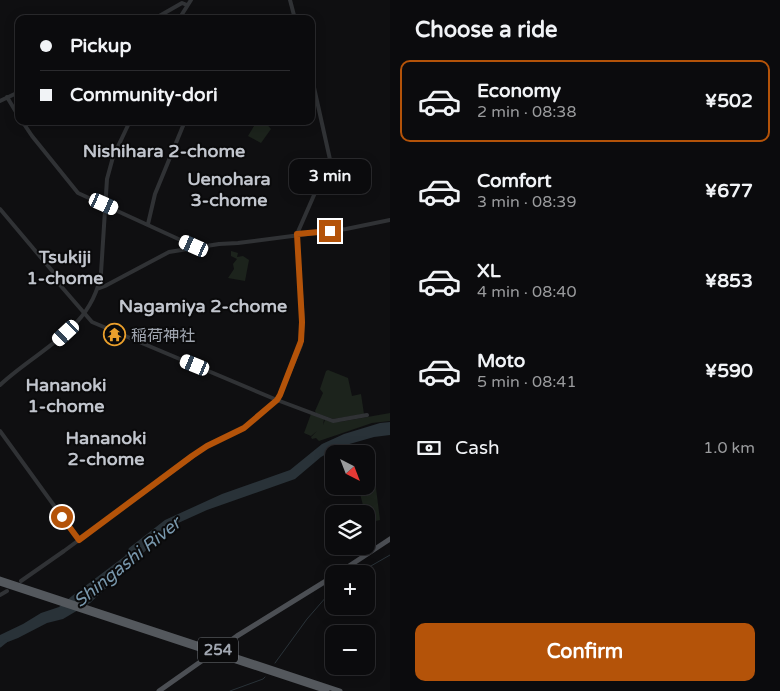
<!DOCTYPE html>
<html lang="en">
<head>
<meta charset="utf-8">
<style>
  body { margin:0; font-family:"Varela Round","Noto Sans JP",sans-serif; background:#19191b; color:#f1f3f6; height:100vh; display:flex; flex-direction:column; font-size:19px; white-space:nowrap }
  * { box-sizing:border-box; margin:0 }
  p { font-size:16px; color:#9a9b9d }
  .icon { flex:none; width:28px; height:28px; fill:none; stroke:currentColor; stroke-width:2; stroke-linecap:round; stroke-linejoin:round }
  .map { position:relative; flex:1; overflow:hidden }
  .sheet { display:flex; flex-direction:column; background:#0b0b0d; width:390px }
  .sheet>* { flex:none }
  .hud { position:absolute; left:15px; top:15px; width:300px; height:110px; border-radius:10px; box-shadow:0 2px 12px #0003,0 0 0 1px #2b2b2e; display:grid; align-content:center; height:110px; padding:0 25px; background:#0b0b0d }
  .needle { width:32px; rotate:138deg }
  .fabs { position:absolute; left:325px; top:445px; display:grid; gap:10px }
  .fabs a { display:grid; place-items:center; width:50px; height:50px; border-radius:10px; background:#0b0b0d; box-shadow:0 2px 12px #0003,0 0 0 1px #2b2b2e; font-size:25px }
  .end { position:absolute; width:22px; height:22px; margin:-11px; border:6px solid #b45309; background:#fff; box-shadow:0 0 0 2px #fff }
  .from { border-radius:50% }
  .bubble { position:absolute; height:35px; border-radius:10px; background:#0b0b0d; box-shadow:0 2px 12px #0003,0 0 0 1px #2b2b2e; font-size:16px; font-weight:700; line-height:35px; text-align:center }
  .car { position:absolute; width:15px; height:30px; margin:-15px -8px; border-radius:6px; box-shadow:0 0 4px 1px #0007; background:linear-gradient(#fff 24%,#345 0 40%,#fff 0 76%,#345 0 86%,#fff 0) }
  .hud b { display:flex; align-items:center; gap:18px; height:48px; font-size:19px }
  .hud b+b { border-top:1px solid #2b2b2e }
  .hud i { width:12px; height:12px; background:#f1f3f6 }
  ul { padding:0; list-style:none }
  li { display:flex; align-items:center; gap:15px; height:82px; margin:0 10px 8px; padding:0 15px; border:2px solid transparent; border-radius:10px }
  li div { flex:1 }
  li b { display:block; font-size:19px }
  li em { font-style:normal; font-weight:700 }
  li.selected { border-color:#b45309 }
  li>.icon { width:45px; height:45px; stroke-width:1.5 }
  h2 { padding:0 25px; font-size:22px; line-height:60px }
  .pay { display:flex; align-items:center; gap:12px; height:55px; padding:0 25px; font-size:19px }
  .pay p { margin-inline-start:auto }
  .primary-button { display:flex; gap:10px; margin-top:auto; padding:10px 25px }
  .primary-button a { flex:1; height:58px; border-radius:10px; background:#b45309; color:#fff; font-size:20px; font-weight:700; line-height:58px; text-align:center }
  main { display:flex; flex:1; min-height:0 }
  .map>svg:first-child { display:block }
  .green { fill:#1c231c }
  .water { fill:#293238 }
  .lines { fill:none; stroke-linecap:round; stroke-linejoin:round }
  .stream { stroke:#293238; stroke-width:1 }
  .canal { stroke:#293238; stroke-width:3 }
  .tertiary { stroke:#303235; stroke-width:4 }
  .primary { stroke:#4c4f54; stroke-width:5 }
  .trunk { stroke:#54585d; stroke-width:5 }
  .route { stroke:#b45309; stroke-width:6 }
  .labels { text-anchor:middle; stroke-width:4; stroke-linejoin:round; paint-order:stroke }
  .shield { fill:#0a0a0b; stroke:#74787f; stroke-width:1 }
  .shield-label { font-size:15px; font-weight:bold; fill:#a1a7b1 }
  .poi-label { font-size:16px; fill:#a1a7b1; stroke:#0a0a0b; text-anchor:start }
  .neighbourhood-label { font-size:18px; font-weight:bold; fill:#c1c5cd; stroke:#0a0a0b }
  .water-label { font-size:18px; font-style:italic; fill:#7897ac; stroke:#0a0a0b }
</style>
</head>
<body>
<main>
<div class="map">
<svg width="390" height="691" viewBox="0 0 390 691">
  <rect width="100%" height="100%" fill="#0f0f11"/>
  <!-- green -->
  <path class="green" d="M 257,121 L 264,121 L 271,129 L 261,143 L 248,136 Z
    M 231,251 L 238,253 L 237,257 L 243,256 L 249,260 L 245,281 L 228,278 L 234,269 L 233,264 L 237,259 L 231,256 Z
    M 328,370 L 348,378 L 352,396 L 361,394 L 364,414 L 333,419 L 316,413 L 315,411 L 323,393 L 320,389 L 326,371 Z
    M 390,413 L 390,421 L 372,423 L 319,441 L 316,438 L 312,439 L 311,437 L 317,431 L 311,436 L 304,433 L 311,414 L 324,419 L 323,425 L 325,420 L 339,422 Z
    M 374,472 L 380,520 L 376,521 L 373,511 L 365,513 L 358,486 L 366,486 L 366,474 Z"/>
  <!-- water -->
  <path class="water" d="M 390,422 L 390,435 L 374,437 L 339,447 L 321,457 L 295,479 L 207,510 L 176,524 L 160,536 L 114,583 L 105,589 L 90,603 L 63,619 L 47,623 L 18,638 L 0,645 L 0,635 L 23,624 L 41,613 L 59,607 L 72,596 L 125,556 L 129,548 L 165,520 L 222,494 L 290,470 L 322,444 L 344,434 L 380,423 Z"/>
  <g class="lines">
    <!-- stream -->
    <path class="stream" d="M 357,574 L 390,555
      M 275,663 L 307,619 L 334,588
      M 230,691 L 263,679 L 265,677"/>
    <!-- canal -->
    <path class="canal" d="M 0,646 L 6,641"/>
    <!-- tertiary -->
    <path class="tertiary" d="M 290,0 L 295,19
      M 154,19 L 182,3 L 187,5
      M 179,19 L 191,0
      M 7,97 L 19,117
      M 0,101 L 19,92
      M 22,121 L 32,136 L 78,193 L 198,248
      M 0,209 L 54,273 L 60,285 L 92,322 L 277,400 L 333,421 L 367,415
      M 148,224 L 155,194 L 185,121
      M 97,289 L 105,286 L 169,252 L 219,244 L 238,243 L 346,229 L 390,220
      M 0,385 C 38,349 92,330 101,273 L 107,179 L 113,157 L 130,121
      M 0,431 L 79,540
      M 21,581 L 64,551 L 192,457 L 207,446 L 244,428 L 277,400 L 280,395 L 301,345 L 303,322 L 297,234 L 318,186 L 331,164 L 311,74
      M 0,595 L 7,591"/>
    <!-- primary -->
    <path class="primary" d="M 337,574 L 390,539
      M 159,691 L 237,636 L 334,576"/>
    <!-- trunk -->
    <path class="trunk" d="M 0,579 L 340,691
      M 0,583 L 327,691"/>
  </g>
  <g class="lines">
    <!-- route -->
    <path class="route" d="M 62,517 L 79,540 L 192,456 L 207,446 L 244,428 L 277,400 L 280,395 L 301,341 L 302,322 L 297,234 L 330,231"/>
  </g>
  <!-- icons -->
  <defs>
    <symbol id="temple-ring" viewBox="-11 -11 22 22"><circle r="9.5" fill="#0a0a0b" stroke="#eba02c" stroke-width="1.5"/><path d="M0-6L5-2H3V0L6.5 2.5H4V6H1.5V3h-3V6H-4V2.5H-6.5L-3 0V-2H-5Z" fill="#eba02c"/></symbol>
  </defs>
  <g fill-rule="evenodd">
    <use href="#temple-ring" x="102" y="322" width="25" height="25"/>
  </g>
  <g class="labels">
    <!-- shield labels -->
    <rect class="shield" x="198" y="637.5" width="40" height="25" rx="4"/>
    <g class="shield-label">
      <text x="218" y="655">254</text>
    </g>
    <!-- poi labels -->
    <g class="poi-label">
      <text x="131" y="341">稲荷神社</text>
    </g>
    <!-- neighbourhood labels -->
    <g class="neighbourhood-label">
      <text x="164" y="157">Nishihara 2-chome</text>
      <text x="229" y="185">Uenohara<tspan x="229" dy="21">3-chome</tspan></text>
      <text x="65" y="263">Tsukiji<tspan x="65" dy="21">1-chome</tspan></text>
      <text x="203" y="312">Nagamiya 2-chome</text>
      <text x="66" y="391">Hananoki<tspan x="66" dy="21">1-chome</tspan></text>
      <text x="106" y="444">Hananoki<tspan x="106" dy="21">2-chome</tspan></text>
    </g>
    <!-- water labels -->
    <g class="water-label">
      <text transform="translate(127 562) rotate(-39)" y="6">Shingashi River</text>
    </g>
  </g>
</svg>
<div class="fabs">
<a><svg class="needle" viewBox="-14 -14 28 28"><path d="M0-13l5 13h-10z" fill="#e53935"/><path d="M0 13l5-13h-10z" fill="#9a9b9d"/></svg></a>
<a><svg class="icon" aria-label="layers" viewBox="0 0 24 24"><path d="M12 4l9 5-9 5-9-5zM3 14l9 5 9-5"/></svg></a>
<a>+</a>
<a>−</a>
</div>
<i class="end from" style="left:62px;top:517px"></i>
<i class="end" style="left:330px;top:231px"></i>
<div class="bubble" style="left:289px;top:159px;width:82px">3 min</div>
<i class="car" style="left:104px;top:204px;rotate:114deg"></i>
<i class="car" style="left:194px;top:246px;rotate:294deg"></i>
<i class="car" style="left:66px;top:333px;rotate:227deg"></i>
<i class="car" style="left:195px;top:365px;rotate:292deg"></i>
<div class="hud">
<b><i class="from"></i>Pickup</b>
<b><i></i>Community-dori</b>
</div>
</div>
<section class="sheet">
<h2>Choose a ride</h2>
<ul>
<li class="selected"><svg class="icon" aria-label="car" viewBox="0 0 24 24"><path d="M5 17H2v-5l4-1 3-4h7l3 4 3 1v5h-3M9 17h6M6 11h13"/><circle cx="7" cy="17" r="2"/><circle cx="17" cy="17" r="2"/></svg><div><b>Economy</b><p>2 min · 08:38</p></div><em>¥502</em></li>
<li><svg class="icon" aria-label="car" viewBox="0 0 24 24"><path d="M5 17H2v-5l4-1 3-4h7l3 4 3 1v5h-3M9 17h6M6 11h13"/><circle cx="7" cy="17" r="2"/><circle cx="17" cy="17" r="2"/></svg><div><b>Comfort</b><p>3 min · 08:39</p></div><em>¥677</em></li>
<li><svg class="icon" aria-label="car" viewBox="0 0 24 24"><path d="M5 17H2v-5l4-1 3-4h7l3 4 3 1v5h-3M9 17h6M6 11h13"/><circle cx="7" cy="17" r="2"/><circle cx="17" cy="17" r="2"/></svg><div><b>XL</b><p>4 min · 08:40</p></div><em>¥853</em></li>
<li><svg class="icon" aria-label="car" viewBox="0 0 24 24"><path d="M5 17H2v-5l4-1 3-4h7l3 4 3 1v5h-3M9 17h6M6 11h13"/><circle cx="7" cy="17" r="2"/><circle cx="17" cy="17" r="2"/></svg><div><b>Moto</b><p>5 min · 08:41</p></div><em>¥590</em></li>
</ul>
<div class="pay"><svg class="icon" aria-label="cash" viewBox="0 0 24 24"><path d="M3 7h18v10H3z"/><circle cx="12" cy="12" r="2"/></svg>Cash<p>1.0 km</p></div>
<div class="primary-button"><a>Confirm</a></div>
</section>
</main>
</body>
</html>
